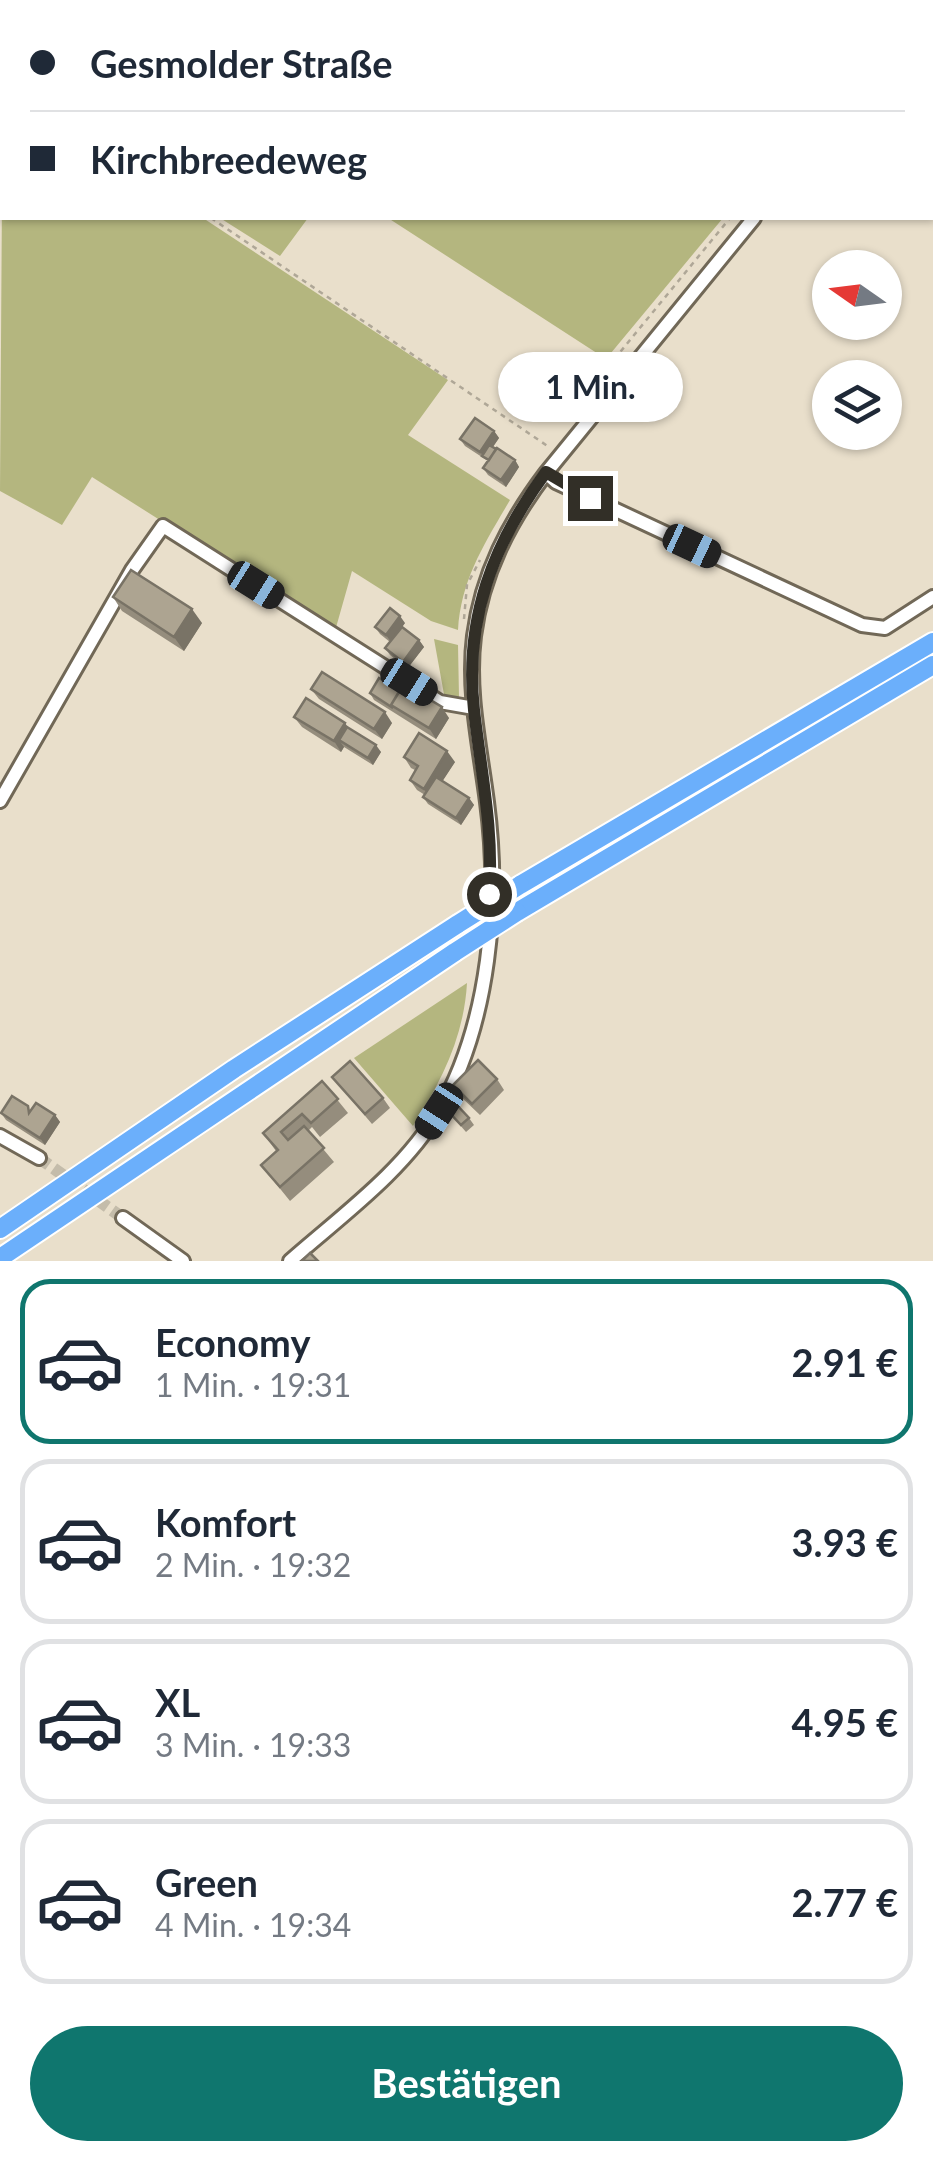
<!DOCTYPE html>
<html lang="de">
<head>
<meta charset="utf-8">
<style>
  body { margin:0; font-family:Lato,sans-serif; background:#f2f2f3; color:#1f2937; height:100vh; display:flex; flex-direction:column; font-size:38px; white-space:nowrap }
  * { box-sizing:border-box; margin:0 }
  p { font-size:32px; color:#747a83 }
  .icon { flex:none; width:55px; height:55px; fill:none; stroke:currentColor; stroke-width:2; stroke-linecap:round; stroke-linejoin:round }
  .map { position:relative; height:1261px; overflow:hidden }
  .side { display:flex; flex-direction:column; background:#fff; flex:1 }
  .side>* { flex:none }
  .banner { position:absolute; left:0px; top:0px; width:935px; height:220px; box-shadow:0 2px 8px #0004; display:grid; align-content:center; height:220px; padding:0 30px; background:#fff }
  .needle { width:65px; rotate:284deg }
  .controls { position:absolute; left:812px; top:250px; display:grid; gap:20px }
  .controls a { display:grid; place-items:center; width:90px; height:90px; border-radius:50%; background:#fff; box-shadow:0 2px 8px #0004; font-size:50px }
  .end { position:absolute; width:45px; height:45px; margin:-22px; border:12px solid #322f27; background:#fff; box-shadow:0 0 0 5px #fff }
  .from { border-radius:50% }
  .bubble { position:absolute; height:70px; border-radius:35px; background:#fff; box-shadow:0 2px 8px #0004; font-size:32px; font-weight:700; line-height:70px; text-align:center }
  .car { position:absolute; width:30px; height:60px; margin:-30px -15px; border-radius:12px; box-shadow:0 0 8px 2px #0007; background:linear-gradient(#222 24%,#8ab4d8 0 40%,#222 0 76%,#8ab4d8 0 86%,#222 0) }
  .banner b { display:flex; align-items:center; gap:35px; height:95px; font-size:38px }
  .banner b+b { border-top:2px solid #e0e1e3 }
  .banner i { width:25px; height:25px; background:#1f2937 }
  ul { padding:18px 0 0; list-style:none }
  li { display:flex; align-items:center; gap:30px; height:165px; margin:0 20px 15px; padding:0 10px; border:5px solid #e0e1e3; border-radius:30px }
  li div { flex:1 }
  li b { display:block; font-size:38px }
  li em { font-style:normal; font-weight:700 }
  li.active { border-color:#0f766e }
  li>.icon { width:90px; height:90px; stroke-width:1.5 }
  .cta { display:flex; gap:20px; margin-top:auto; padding:20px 30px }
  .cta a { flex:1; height:115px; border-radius:60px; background:#0f766e; color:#fff; font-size:40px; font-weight:700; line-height:115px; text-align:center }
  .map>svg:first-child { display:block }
  .green { fill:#b4b67f }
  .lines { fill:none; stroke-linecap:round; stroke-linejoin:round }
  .minor-tunnel { stroke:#c4bcaa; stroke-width:12; stroke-dasharray:12 6; stroke-linecap:butt }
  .minor-casing { stroke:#716857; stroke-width:18 }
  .highway-casing { stroke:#fff; stroke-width:22 }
  .path { stroke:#afa797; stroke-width:2.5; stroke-dasharray:5 5; stroke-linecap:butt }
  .minor { stroke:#fff; stroke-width:12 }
  .highway { stroke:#6baffb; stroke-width:18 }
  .highway-bridge-casing { stroke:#fff; stroke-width:22; stroke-linecap:butt }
  .highway-bridge { stroke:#6baffb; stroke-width:18 }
  .wall { fill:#958d7d }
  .shaded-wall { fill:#797366 }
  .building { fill:#ada491; stroke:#797366; stroke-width:2.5 }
  .route { stroke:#322f27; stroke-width:12 }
</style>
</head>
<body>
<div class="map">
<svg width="933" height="1261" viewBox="0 0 933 1261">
  <rect width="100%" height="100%" fill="#e9dfcb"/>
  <!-- green -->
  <path class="green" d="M 0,0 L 108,0 L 2,2 L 0,177 Z
    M 314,0 L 731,0 L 729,2 Z
    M 2,196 L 2,218 L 203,218 L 448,380 L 408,435 L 510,500 C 485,543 461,579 458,630 L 431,621 L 352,571 L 335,631 L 92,477 L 62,525 L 0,491 Z
    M 220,218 L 308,218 L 280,256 Z
    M 388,218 L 723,218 L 606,359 Z
    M 434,639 L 458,645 L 459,697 L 445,700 Z
    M 467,983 C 464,1037 441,1082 413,1126 L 354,1058 Z"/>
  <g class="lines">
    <!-- minor-tunnel -->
    <path class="minor-tunnel" d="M 39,1158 L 123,1218"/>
    <defs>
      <path id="minor" d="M 879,2 L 880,0
        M 546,473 L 556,482 L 862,625 L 885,628 L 933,597
        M 0,801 L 132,570 L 163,526 L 440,702 L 474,708
        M 0,1136 L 39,1158
        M 123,1218 L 183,1261
        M 290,1261 C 341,1216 404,1171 439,1111 C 490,1023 500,901 487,802 C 480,747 467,691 474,636 C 482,574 509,522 546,473 L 754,218"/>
      <path id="highway" d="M 520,885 L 933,642
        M 517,912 L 933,665
        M 0,1229 L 234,1069 L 458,924
        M 0,1258 L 455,952"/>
    </defs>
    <!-- minor casing -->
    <use href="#minor" class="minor-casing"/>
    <!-- highway casing -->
    <use href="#highway" class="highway-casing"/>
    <!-- path -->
    <path class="path" d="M 135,2 L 137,0
      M 0,152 L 2,147
      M 211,218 L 549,447
      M 613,370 L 621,351 L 730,218
      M 464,619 L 467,585 L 480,560
      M 475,897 L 479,880"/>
    <!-- minor -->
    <use href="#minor" class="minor"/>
    <!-- highway -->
    <use href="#highway" class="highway"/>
    <defs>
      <path id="highway-bridge" d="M 458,924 L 520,885
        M 455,952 L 517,912"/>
    </defs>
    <!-- highway-bridge casing -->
    <use href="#highway-bridge" class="highway-bridge-casing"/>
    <!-- highway-bridge -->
    <use href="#highway-bridge" class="highway-bridge"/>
  </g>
  <!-- wall -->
  <path class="wall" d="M 494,431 L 499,438 L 493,447 L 515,460 L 519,467 L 506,487 L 488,475 L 483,468 L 488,461 L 465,446 L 460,439 Z
    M 113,597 L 202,623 L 184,651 L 122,611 Z
    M 405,623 L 402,627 L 419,640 L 424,647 L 407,669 L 390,655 L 385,648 L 390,642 L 380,634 L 375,627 Z
    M 311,689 L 392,723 L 382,739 L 319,699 Z
    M 400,690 L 449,718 L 436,739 L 374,700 L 370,693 Z
    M 294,717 L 349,728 L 381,752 L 373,765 L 344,747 L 341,752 L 302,727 Z
    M 404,757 L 455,762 L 442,781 L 469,798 L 474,805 L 461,825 L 428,804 L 423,797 L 425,795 L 417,790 L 410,780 L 415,770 L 411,768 Z
    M 332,1077 L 383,1098 L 390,1108 L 372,1124 Z
    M 497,1079 L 504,1090 L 480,1115 L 460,1096 L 453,1085 Z
    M 322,1081 L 348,1113 L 320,1137 L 312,1127 L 308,1131 L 334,1162 L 290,1201 L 261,1165 L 276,1151 L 263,1133 Z
    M 447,1110 L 469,1118 L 474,1125 L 466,1132 Z
    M 31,1111 L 55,1115 L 60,1122 L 45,1145 L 6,1120 L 1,1113 Z"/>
  <!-- shaded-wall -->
  <path class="shaded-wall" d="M 494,431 L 499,438 L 485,458 L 480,452 Z
    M 515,460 L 519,467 L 506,487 L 501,480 Z
    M 192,609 L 202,623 L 184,651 L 174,637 Z
    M 400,616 L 405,623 L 391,642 L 386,635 Z
    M 419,640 L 424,647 L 407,669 L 403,662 Z
    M 442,707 L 449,718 L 436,739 L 429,728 Z
    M 385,712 L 392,723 L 382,739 L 374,729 Z
    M 345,723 L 352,733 L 339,740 L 344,747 L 341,752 L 334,741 Z
    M 376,745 L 381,752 L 373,765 L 368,758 Z
    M 447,751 L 455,762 L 431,799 L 424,789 Z
    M 469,798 L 474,805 L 461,825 L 456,818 Z
    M 55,1115 L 60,1122 L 45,1145 L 40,1138 Z"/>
  <!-- building -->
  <path class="building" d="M 475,418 L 494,431 L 480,452 L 460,439 Z
    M 489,445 L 496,449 L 489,460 L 482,456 Z
    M 497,448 L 515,460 L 501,480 L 483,468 Z
    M 131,570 L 192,609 L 174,637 L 113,597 Z
    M 390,608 L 400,616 L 386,635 L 375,627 Z
    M 402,627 L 419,640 L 403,662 L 385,648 Z
    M 322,672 L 385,712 L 374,729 L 311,689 Z
    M 379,678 L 400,690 L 391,705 L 393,708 L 370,693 Z
    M 404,684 L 442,707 L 429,728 L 391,705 Z
    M 306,698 L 345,723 L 334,741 L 294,717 Z
    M 347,727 L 376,745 L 368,758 L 339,740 Z
    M 419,733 L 447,751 L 424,789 L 410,780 L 418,766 L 404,757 Z
    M 436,777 L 469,798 L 456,818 L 423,797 Z
    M 478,1060 L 497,1079 L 472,1104 L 453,1085 Z
    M 350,1061 L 383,1098 L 365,1114 L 332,1077 Z
    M 322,1081 L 338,1099 L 311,1123 L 302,1114 L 281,1132 L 288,1140 L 304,1126 L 324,1148 L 280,1187 L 261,1165 L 278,1150 L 263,1133 Z
    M 12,1096 L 28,1106 L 29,1113 L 36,1103 L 55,1115 L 40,1138 L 1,1113 Z
    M 455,1103 L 469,1118 L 461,1125 L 447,1110 Z
    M 310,1253 L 318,1261 L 302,1261 Z"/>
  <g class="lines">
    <!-- route -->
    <path class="route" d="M 489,894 C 494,831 481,772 474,710 C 464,619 493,544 546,472 L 590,498"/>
  </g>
</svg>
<div class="controls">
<a><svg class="needle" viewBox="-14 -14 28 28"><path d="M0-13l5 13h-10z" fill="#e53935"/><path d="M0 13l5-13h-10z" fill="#747a83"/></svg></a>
<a><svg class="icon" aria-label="layers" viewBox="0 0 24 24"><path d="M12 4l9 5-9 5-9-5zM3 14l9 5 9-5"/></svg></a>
</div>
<i class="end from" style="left:489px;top:894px"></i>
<i class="end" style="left:590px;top:498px"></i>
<div class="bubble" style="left:498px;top:352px;width:185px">1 Min.</div>
<i class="car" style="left:692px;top:546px;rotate:115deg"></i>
<i class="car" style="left:256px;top:585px;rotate:122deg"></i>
<i class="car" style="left:409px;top:682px;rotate:122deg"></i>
<i class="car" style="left:439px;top:1111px;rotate:213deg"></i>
<div class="banner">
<b><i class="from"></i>Gesmolder Straße</b>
<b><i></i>Kirchbreedeweg</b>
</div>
</div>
<section class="side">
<ul>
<li class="active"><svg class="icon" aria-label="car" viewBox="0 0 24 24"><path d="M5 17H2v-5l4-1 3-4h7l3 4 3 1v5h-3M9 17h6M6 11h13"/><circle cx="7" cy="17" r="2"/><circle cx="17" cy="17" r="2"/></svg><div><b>Economy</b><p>1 Min. · 19:31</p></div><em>2.91 €</em></li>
<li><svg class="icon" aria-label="car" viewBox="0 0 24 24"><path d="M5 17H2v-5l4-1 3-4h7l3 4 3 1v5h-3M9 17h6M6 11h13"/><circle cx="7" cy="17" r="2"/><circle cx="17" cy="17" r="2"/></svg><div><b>Komfort</b><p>2 Min. · 19:32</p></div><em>3.93 €</em></li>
<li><svg class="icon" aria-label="car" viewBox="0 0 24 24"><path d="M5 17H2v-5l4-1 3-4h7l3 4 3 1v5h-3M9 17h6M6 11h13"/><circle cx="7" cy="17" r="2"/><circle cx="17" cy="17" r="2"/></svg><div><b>XL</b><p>3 Min. · 19:33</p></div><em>4.95 €</em></li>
<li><svg class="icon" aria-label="car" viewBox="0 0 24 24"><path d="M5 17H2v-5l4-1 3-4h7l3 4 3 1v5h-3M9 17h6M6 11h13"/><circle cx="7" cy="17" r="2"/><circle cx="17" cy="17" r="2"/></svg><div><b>Green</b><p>4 Min. · 19:34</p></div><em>2.77 €</em></li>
</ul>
<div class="cta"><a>Bestätigen</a></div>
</section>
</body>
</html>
